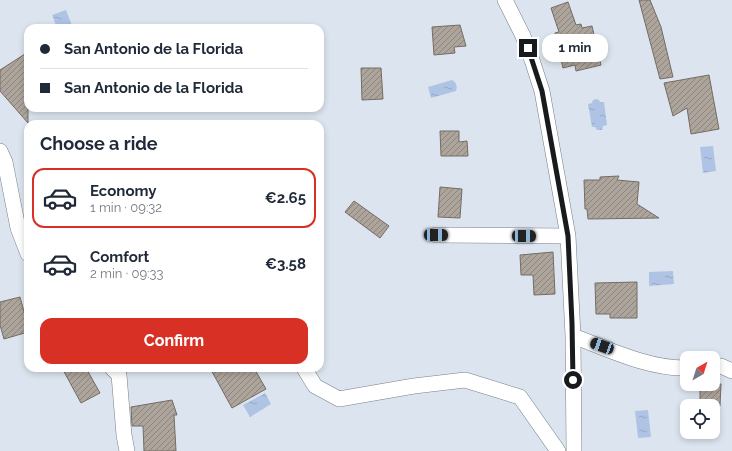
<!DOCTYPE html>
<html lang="en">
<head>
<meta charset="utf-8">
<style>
  body { margin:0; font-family:Raleway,sans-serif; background:#f2f2f3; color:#1f2937; height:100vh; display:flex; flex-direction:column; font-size:15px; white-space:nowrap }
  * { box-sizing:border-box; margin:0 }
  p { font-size:13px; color:#747a83 }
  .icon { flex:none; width:22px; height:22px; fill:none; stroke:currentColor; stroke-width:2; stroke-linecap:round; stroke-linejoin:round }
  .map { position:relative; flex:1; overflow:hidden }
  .side { position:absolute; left:24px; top:120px; width:300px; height:252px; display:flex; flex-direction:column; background:#fff; border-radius:12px; box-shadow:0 2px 6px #0003 }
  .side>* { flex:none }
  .top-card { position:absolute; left:24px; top:24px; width:300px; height:88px; border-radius:12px; box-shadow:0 2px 6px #0003; display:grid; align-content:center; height:88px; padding:0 16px; background:#fff }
  .needle { width:26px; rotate:39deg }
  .fabs { position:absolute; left:680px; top:351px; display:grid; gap:8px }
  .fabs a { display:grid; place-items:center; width:40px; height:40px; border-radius:8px; background:#fff; box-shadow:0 2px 6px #0003; font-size:20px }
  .end { position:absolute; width:18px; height:18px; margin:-9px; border:5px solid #181b1e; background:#fff; box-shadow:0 0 0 2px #fff }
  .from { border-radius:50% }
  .bubble { position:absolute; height:28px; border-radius:12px; background:#fff; box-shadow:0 2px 6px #0003; font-size:13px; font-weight:700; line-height:28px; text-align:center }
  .car { position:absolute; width:12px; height:24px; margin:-12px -6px; border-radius:5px; box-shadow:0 0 3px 1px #0007; background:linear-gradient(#222 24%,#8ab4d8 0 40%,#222 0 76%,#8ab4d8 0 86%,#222 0) }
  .top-card b { display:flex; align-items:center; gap:14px; height:38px; font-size:15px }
  .top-card b+b { border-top:1px solid #e0e1e3 }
  .top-card i { width:10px; height:10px; background:#1f2937 }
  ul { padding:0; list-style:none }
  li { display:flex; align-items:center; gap:12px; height:60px; margin:0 8px 6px; padding:0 8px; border:2px solid transparent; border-radius:12px }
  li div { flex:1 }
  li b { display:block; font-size:15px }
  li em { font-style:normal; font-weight:700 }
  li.on { border-color:#d93025 }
  li>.icon { width:36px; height:36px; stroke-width:1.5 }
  h2 { padding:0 16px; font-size:18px; line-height:48px }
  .cta { display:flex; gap:8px; margin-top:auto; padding:8px 16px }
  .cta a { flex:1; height:46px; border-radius:12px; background:#d93025; color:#fff; font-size:16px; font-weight:700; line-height:46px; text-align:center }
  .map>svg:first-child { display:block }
  .water { fill:url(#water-ripples) }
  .building { fill:url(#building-hatch); stroke:#746c64 }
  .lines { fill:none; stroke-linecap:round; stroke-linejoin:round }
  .street-casing { stroke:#777f87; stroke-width:16 }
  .street { stroke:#fff; stroke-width:15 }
  .route { stroke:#181b1e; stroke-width:5 }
</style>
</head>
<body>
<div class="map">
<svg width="732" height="451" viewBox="0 0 732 451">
  <defs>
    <pattern id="water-ripples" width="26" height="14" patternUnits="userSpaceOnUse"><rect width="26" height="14" fill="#afc3e5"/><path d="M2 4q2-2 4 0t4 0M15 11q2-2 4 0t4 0" fill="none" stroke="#96a7c4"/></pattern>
    <pattern id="building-hatch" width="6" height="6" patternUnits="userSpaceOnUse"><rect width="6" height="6" fill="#ada49b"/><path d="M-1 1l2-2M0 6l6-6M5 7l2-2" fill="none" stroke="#8c857e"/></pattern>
  </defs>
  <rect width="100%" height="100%" fill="#dce5ef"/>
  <!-- water -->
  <path class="water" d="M 66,10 L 73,28 L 57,28 L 52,15 Z
    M 452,80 C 456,82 458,86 456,91 L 431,98 L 428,87 Z
    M 596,99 L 599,100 L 600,102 L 604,102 L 607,125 L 603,126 L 602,130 L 597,130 L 595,127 L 592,127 L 588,104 L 592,103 L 593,100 Z
    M 713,146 L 716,171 L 703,173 L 700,147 Z
    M 673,271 L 674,284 L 649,286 L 649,272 Z
    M 265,393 L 271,404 L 250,417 L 243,405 Z
    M 648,410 L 651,437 L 638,438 L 635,411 Z"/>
  <!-- building -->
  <path class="building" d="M 639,0 L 650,0 L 661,27 L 673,77 L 660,79 Z
    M 568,2 L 576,25 L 581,24 L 582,28 L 592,26 L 601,65 L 576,71 L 575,65 L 563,68 L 555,33 L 559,32 L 551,8 Z
    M 460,25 L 466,46 L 454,47 L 455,53 L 434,55 L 432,27 Z
    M 28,52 L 28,123 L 0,91 L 0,70 Z
    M 361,68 L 381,68 L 383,99 L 362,100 Z
    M 709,75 L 719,129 L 691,134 L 687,108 L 673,116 L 664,83 Z
    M 440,131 L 459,131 L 459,142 L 467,141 L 468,156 L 441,156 Z
    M 619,176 L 617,180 L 639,182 L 637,204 L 659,218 L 588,219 L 587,209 L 585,209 L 584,180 L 600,180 L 600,177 Z
    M 440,187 L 462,189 L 460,218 L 438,217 Z
    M 354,201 L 389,226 L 380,238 L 345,212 Z
    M 553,252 L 555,294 L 534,295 L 533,275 L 521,275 L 520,255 Z
    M 637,282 L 637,318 L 610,318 L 610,314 L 596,314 L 595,283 Z
    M 20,297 L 28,326 L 28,332 L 4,339 L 0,325 L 0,302 Z
    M 62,368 L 86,368 L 100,393 L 81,403 Z
    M 210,368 L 254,368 L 266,389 L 232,408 Z
    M 700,384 L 721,384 L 720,406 L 700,406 Z
    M 172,400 L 177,415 L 174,415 L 176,451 L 144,451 L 143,426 L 132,426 L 131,407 Z"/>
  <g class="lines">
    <defs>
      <path id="street" d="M 505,0 L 523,36 L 532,60 L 542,91 L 568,236 L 573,336 L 574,451
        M 0,151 L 5,162 L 18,228 L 28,254
        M 436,235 L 568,236
        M 573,336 C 608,349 649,369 687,368
        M 713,366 L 721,366 L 732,371
        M 112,368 L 119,375 L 124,435 L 127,451
        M 304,368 L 315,386 L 339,399 L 414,386 L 465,380 L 520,397 L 558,451"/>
    </defs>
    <!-- street casing -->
    <use href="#street" class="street-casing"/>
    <!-- street -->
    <use href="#street" class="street"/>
  </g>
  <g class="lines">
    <!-- route -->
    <path class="route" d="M 528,48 L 542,91 L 568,236 L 572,323 L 573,380"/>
  </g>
</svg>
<div class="fabs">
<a><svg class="needle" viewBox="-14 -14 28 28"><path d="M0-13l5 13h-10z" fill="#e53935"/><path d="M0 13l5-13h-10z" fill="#747a83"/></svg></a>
<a><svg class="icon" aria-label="locate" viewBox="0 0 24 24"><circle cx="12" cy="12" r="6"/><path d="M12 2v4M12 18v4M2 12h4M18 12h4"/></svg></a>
</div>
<i class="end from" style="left:573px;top:380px"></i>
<i class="end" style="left:528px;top:48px"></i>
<div class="bubble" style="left:542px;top:34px;width:66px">1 min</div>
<i class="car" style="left:436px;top:235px;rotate:91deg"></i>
<i class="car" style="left:524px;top:236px;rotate:91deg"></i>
<i class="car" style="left:602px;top:346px;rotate:290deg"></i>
<div class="top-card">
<b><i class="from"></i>San Antonio de la Florida</b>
<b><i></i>San Antonio de la Florida</b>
</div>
<section class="side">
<h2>Choose a ride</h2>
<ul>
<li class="on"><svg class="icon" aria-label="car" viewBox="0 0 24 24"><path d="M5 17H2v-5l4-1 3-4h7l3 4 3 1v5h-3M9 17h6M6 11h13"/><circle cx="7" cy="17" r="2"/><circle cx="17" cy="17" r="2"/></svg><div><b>Economy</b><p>1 min · 09:32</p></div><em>€2.65</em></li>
<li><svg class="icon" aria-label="car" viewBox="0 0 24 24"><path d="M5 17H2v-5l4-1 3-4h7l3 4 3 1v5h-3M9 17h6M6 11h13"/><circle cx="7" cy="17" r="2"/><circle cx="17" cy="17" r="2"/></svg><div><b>Comfort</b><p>2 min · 09:33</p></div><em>€3.58</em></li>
</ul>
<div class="cta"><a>Confirm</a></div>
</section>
</div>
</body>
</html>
